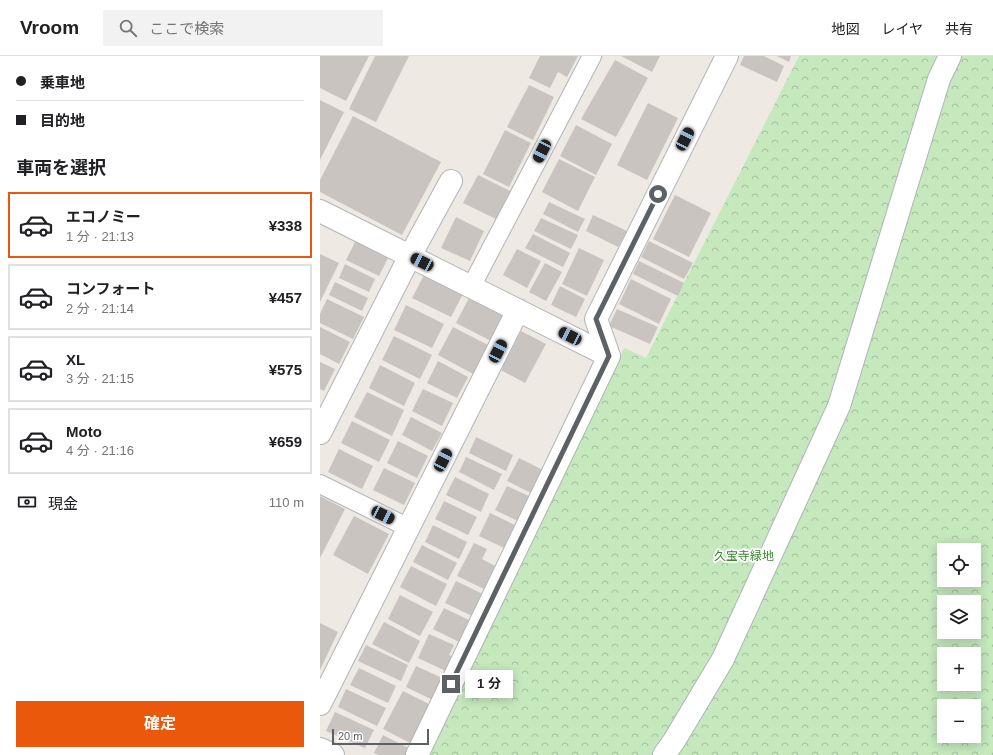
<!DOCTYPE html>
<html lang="ja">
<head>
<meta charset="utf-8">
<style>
  body { margin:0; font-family:Arial,"Noto Sans JP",sans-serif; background:#f2f2f2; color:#202124; height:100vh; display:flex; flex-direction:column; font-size:15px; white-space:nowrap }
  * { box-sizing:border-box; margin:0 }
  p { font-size:13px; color:#757577 }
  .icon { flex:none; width:22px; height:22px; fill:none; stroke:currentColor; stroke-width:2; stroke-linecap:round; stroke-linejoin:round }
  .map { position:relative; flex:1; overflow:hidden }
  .panel { display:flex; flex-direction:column; background:#fff; width:320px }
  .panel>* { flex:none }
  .banner { display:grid; align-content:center; height:88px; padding:0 16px; background:#fff }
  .fabs { position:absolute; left:617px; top:487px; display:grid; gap:8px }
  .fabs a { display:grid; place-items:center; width:44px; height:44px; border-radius:0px; background:#fff; box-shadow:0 2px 10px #0003; font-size:20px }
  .scale { position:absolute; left:12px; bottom:10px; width:97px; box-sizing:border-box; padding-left:4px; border:2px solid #5b6164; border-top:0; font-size:11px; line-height:14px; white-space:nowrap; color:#5b6164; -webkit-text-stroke:3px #fff; paint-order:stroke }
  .end { position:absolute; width:18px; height:18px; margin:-9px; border:5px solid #5b6164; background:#fff; box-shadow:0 0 0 2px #fff }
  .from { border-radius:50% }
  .bubble { position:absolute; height:28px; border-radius:0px; background:#fff; box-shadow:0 2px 10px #0003; font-size:13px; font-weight:700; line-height:28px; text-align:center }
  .car { position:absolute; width:12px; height:24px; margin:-12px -6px; border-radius:5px; box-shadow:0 0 3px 1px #0007; background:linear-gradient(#222 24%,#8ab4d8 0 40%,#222 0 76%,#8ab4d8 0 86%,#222 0) }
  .banner b { display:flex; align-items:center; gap:14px; height:38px; font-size:15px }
  .banner b+b { border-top:1px solid #e0e0e0 }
  .banner i { width:10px; height:10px; background:#202124 }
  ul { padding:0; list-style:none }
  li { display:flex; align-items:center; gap:12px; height:66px; margin:0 8px 6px; padding:0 8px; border:2px solid #e0e0e0; border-radius:0px }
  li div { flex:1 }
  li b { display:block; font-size:15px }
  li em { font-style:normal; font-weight:700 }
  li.active { border-color:#ea580c }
  li>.icon { width:36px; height:36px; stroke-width:1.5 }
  h2 { padding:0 16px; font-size:18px; line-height:48px }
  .pay { display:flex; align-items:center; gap:10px; height:44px; padding:0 16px; font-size:15px }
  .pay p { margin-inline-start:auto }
  .primary-button { display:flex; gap:8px; margin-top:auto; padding:8px 16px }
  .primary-button a { flex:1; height:46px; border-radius:0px; background:#ea580c; color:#fff; font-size:16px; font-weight:700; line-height:46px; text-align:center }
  header { display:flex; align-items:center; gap:24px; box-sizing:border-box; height:56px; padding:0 20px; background:#fff; border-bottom:1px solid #e0e0e0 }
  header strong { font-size:19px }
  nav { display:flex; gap:22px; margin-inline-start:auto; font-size:14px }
  .search { width:280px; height:36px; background:#f2f2f2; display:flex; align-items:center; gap:10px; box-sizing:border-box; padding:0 14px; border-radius:0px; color:#757577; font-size:15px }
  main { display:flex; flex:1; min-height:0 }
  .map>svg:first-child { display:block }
  .forest { fill:url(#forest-crowns); fill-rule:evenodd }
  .building { fill:#c9c4bf }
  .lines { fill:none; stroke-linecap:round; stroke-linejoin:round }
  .lane-casing { stroke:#b0b5b9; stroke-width:20 }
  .street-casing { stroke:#b0b5b9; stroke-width:24 }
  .lane { stroke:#fff; stroke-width:18 }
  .street { stroke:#fff; stroke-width:22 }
  .route { stroke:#5b6164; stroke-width:5 }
  .labels { text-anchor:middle; stroke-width:3.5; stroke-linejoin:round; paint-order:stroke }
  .park-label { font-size:12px; fill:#3c862f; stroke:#fff }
</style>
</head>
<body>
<header>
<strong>Vroom</strong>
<div class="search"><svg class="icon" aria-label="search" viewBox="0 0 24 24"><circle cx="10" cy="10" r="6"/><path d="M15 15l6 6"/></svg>ここで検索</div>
<nav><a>地図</a><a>レイヤ</a><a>共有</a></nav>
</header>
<main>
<section class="panel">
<div class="banner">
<b><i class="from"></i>乗車地</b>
<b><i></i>目的地</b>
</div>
<h2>車両を選択</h2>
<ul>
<li class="active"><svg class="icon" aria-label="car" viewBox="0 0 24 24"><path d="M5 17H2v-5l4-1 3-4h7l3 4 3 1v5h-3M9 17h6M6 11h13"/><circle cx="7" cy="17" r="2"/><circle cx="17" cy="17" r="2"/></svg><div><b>エコノミー</b><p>1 分 · 21:13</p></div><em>¥338</em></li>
<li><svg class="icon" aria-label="car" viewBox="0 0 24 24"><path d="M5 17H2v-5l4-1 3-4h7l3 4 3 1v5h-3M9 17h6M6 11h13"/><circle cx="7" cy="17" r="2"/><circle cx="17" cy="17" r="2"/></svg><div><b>コンフォート</b><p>2 分 · 21:14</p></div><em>¥457</em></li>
<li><svg class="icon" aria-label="car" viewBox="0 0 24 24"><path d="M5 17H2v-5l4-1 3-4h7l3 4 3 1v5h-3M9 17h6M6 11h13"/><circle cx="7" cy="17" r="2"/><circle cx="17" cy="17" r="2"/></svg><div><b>XL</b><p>3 分 · 21:15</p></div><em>¥575</em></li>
<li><svg class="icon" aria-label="car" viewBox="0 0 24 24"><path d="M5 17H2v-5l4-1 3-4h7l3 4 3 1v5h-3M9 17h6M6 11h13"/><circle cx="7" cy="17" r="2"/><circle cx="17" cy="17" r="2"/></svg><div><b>Moto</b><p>4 分 · 21:16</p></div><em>¥659</em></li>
</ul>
<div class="pay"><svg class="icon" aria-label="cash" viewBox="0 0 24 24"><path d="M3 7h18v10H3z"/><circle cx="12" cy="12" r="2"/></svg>現金<p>110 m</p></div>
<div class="primary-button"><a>確定</a></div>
</section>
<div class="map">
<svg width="673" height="699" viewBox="0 0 673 699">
  <defs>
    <pattern id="forest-crowns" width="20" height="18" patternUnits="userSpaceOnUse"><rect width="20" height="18" fill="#c5e8bd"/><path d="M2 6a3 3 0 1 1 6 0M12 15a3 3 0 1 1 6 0" fill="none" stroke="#a3bf9d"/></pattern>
  </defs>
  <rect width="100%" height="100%" fill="#eee9e2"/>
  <!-- forest -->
  <path class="forest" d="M 479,0 L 673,0 L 673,699 L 109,699 L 304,292 L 326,302 ZM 624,494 L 654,494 L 654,524 L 624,524 ZM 624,546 L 654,546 L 654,576 L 624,576 ZM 624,598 L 654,598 L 654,628 L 624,628 ZM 624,650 L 654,650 L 654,680 L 624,680 Z"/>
  <!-- building -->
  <path class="building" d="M 0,0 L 49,0 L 26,45 L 0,32 Z
    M 55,0 L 89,0 L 56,66 L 29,53 Z
    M 220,0 L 258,0 L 247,21 L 238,16 L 230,32 L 209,22 Z
    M 301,0 L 340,0 L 332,16 Z
    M 424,0 L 444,0 L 464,10 L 457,26 L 420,9 Z
    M 457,0 L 471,0 L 469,6 Z
    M 295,4 L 328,22 L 296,81 L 261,63 Z
    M 209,29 L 234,41 L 213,84 L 187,71 Z
    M 0,44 L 24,56 L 0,104 Z
    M 328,47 L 358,62 L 327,124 L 297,109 Z
    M 33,60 L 121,106 L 82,179 L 0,136 L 0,124 Z
    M 256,69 L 292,88 L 276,119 L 240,100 Z
    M 185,74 L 211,87 L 189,131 L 163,118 Z
    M 239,103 L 275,121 L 258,155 L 222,136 Z
    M 158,119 L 190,135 L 176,163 L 143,147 Z
    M 355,139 L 391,157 L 369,201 L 333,183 Z
    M 229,146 L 265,163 L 258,176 L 223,158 Z
    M 273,159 L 307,175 L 298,191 L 266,175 Z
    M 136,161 L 164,175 L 150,205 L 121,192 Z
    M 221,162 L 258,179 L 251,193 L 214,175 Z
    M 213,178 L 250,197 L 243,211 L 205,192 Z
    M 36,184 L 69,200 L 59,220 L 26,204 Z
    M 329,185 L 373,207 L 364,223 L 321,201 Z
    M 259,192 L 284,204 L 267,240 L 242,228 Z
    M 197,193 L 221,205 L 207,232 L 183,219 Z
    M 0,198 L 19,207 L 0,246 Z
    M 319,205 L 364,227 L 358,240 L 313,218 Z
    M 225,207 L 242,216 L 226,245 L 209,236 Z
    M 25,208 L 55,223 L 49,236 L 19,222 Z
    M 104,219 L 143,238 L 131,261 L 92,242 Z
    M 311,223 L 351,243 L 339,268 L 299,248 Z
    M 15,226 L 48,242 L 42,255 L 9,239 Z
    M 240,230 L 265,243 L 256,261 L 231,249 Z
    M 149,242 L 183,260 L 171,285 L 136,267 Z
    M 7,243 L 44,261 L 33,283 L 0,267 L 0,258 Z
    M 86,249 L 124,268 L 112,292 L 74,274 Z
    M 297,253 L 338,271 L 330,288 L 289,270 Z
    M 0,271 L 30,286 L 19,308 L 0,298 Z
    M 133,271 L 170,290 L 155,319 L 118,299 Z
    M 201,275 L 226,288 L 205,327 L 181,314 Z
    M 74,280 L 112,299 L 100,323 L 62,304 Z
    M 118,305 L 148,321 L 137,342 L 107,327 Z
    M 0,306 L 15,313 L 4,335 L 0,333 Z
    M 60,309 L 95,327 L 84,350 L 49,332 Z
    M 103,333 L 133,347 L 122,370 L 92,355 Z
    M 47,336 L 84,354 L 72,380 L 34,361 Z
    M 91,361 L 122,377 L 112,395 L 82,379 Z
    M 32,365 L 70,384 L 59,406 L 21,387 Z
    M 156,381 L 193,399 L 186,415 L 149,397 Z
    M 78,385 L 108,400 L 97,422 L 67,407 Z
    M 19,393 L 53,410 L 42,433 L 8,416 Z
    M 146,401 L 182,418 L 174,434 L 139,416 Z
    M 199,402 L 225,415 L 213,438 L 187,425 Z
    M 64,412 L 95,427 L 84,449 L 53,434 Z
    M 135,421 L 169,438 L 161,456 L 126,439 Z
    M 187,430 L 211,441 L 198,465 L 175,454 Z
    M 0,440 L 25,453 L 0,502 Z
    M 124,445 L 157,461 L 148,479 L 115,463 Z
    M 170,457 L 195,469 L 184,492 L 159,480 Z
    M 34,460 L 69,478 L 48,518 L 13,499 Z
    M 113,469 L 147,486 L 139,503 L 105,486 Z
    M 154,487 L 167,493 L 162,503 L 177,511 L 166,534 L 137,520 Z
    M 102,489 L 137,507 L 128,524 L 93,506 Z
    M 91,510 L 127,528 L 116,550 L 80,531 Z
    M 136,525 L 163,538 L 152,560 L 125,547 Z
    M 80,539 L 113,556 L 100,580 L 68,563 Z
    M 124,552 L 151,565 L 141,587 L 113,573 Z
    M 64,566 L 100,585 L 89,607 L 52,588 Z
    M 0,567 L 18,576 L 0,614 Z
    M 109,578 L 134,589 L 129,599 L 137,603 L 130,617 L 98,602 Z
    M 46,589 L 88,609 L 81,625 L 38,605 Z
    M 96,610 L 131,626 L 121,648 L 86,631 Z
    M 39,612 L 76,630 L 68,647 L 30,629 Z
    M 26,633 L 66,652 L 57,670 L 18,651 Z
    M 83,635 L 117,652 L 98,691 L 63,673 Z
    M 15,656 L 54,674 L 45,692 L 6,675 Z
    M 63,679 L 96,696 L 95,699 L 59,699 L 54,697 Z"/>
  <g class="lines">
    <defs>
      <path id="lane" d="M 151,231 L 272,0
        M 0,428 L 89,472"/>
      <path id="street" d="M 0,155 L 289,300
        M 0,377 L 90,200 L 131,125
        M 0,648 L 198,254
        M 0,693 L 13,699
        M 97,699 L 289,300 L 276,263 L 407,0
        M 344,699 L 354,685 L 403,603 L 519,350 L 619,23 L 630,0"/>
    </defs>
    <!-- lane casing -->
    <use href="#lane" class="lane-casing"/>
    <!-- street casing -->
    <use href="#street" class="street-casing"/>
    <!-- lane -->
    <use href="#lane" class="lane"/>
    <!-- street -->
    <use href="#street" class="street"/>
  </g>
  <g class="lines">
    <!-- route -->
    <path class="route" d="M 131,628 L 289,300 L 276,263 L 338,138"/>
  </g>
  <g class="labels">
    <!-- park labels -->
    <g class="park-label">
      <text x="424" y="504">久宝寺緑地</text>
    </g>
  </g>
</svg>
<div class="fabs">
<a><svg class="icon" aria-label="locate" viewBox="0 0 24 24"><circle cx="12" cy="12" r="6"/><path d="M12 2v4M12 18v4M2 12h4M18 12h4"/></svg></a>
<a><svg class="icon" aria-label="layers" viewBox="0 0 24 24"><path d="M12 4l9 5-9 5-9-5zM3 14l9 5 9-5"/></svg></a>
<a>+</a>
<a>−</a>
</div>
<div class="scale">20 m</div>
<i class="end from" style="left:338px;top:138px"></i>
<i class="end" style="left:131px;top:628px"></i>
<div class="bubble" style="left:145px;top:614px;width:48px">1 分</div>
<i class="car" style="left:365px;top:83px;rotate:27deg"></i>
<i class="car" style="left:222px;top:95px;rotate:207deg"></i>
<i class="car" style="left:102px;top:206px;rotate:297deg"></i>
<i class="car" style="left:250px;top:280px;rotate:297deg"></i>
<i class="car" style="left:178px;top:295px;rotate:27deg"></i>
<i class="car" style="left:123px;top:404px;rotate:27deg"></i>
<i class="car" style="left:63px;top:459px;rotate:116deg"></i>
</div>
</main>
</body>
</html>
